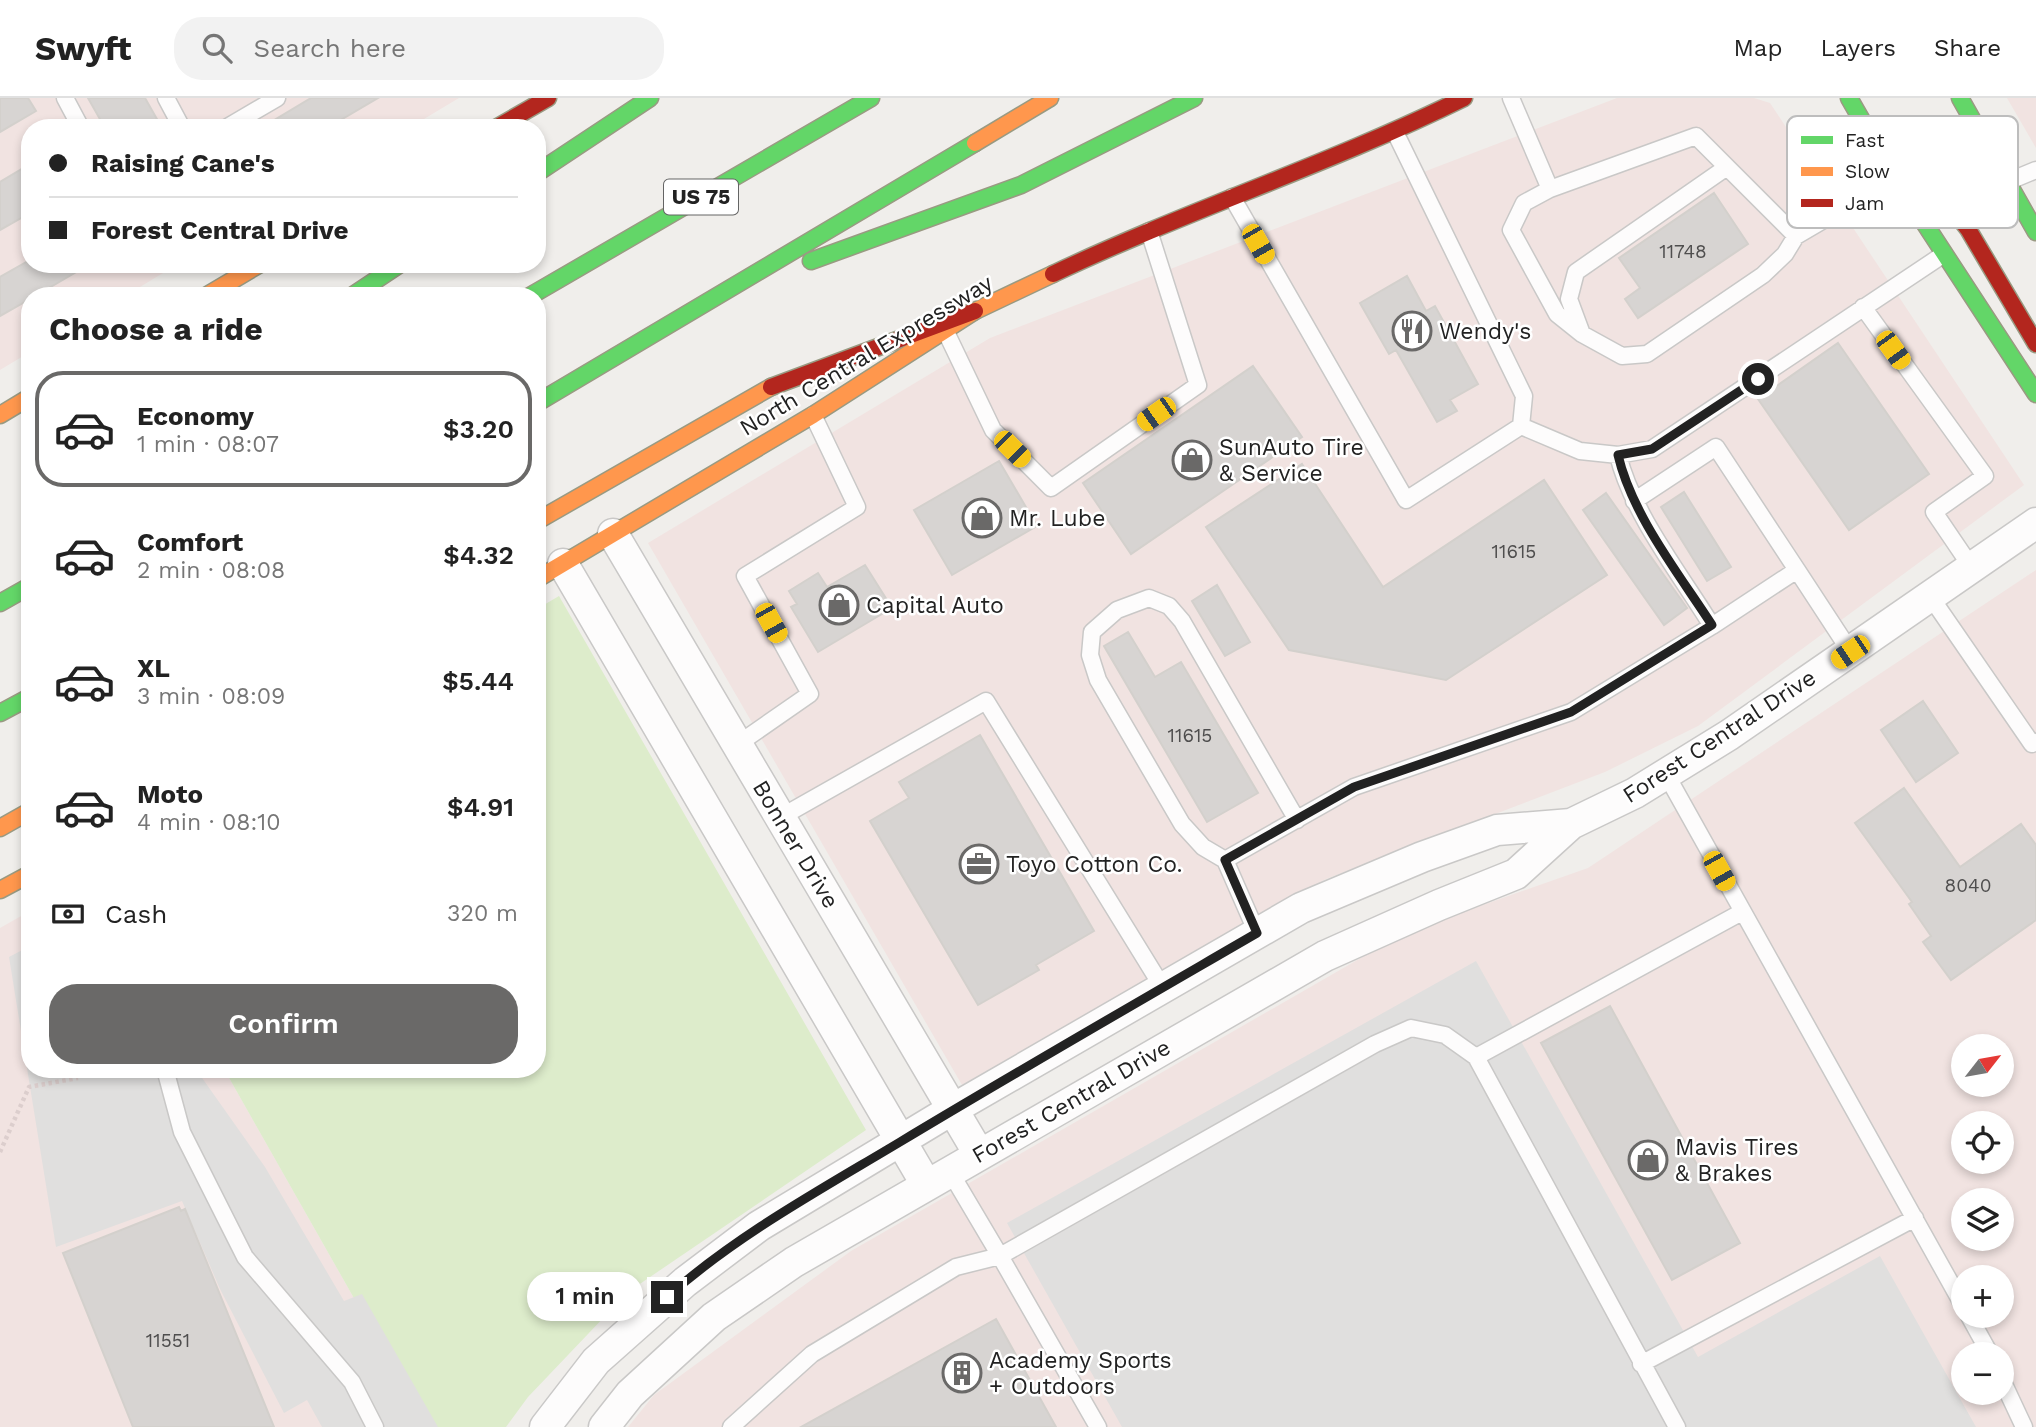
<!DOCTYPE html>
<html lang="en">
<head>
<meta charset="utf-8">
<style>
  body { margin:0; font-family:"Work Sans",sans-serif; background:#f2f2f2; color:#222; height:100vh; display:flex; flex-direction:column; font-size:26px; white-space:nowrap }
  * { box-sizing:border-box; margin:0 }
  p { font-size:23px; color:#767676 }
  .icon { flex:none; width:38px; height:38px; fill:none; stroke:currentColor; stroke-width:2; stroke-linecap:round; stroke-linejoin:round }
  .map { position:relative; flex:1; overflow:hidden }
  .side { position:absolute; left:21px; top:189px; width:525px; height:791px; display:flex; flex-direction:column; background:#fff; border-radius:28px; box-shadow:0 4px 10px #0003 }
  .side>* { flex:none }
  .hud { position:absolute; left:21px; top:21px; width:525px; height:154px; border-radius:28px; box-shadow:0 4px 10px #0003; display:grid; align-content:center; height:154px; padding:0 28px; background:#fff }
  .needle { width:46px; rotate:59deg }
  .fabs { position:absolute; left:1951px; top:936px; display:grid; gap:14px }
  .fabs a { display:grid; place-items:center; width:63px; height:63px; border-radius:50%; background:#fff; box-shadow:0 4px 10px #0003; font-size:35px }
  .end { position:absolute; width:32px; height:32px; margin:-16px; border:9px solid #222; background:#fff; box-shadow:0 0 0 4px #fff }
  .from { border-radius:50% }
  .bubble { position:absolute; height:49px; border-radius:24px; background:#fff; box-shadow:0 4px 10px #0003; font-size:23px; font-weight:600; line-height:49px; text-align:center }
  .car { position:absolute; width:21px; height:42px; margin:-21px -10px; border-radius:9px; box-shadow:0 0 5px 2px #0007; background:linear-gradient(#f5c518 24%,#345 0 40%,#f5c518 0 76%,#345 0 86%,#f5c518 0) }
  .hud b { display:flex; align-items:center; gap:24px; height:66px; font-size:26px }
  .hud b+b { border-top:2px solid #e0e0e0 }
  .hud i { width:18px; height:18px; background:#222 }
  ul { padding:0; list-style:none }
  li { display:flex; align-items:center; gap:21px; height:116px; margin:0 14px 10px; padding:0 14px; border:4px solid transparent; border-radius:28px }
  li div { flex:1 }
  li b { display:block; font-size:26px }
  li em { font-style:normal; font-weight:600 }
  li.selected { border-color:#6a6968 }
  li>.icon { width:63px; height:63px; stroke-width:1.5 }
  h2 { padding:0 28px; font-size:32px; line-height:84px }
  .pay { display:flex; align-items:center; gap:18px; height:77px; padding:0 28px; font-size:26px }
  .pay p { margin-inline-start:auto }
  .cta { display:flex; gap:14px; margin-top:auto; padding:14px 28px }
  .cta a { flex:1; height:80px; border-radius:28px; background:#6a6968; color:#fff; font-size:28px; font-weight:600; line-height:80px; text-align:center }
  header { display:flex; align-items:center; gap:42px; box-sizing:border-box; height:98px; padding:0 35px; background:#fff; border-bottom:2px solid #e0e0e0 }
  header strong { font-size:33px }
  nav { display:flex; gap:38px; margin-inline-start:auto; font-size:24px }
  .search { width:490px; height:63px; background:#f2f2f2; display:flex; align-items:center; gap:18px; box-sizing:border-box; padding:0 24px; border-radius:28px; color:#767676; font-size:26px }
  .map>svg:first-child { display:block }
  .commercial { fill:#f1e3e1; fill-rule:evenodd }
  .grass { fill:#ddeccb }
  .parking { fill:#e0dfde }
  .building { fill:#d7d4d2; stroke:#d3d0cc; stroke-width:2 }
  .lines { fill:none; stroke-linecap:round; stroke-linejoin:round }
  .lane-casing { stroke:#c9c8c7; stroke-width:19 }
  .street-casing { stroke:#c9c8c7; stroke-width:33 }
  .fast-casing { stroke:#999a82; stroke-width:19 }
  .slow-casing { stroke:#999a82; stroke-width:19 }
  .jam-casing { stroke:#999a82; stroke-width:19 }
  .path { stroke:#dccecd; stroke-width:4.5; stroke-dasharray:3.5 3.5; stroke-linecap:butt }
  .lane { stroke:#fdfcfc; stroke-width:16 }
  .street { stroke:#fdfcfc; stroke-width:30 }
  .fast { stroke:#63d668; stroke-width:16 }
  .slow { stroke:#ff974d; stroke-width:16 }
  .jam { stroke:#b3261e; stroke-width:16 }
  .route { stroke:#222; stroke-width:9 }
  .labels { text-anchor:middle; stroke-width:5; stroke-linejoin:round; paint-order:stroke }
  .number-label { font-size:19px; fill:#4f4e4e }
  .shield { fill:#fff; stroke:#646464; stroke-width:2 }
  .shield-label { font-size:21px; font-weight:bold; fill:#222 }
  .poi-label { font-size:23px; fill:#222; stroke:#fff; text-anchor:start }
  .street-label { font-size:23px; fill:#222; stroke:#fff }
  .key { fill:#fff; stroke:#bdbdbd; stroke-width:2 }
  .key-label { font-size:19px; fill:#222 }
</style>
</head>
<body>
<header>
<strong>Swyft</strong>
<div class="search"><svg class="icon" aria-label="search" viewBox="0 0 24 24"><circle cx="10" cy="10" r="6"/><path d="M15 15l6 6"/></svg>Search here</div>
<nav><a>Map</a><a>Layers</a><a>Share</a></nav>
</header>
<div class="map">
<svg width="2036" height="1329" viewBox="0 0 2036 1329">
  <rect width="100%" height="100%" fill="#f0eeeb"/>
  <!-- commercial -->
  <path class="commercial" d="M 0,0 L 459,0 L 409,30 L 30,30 L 30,166 L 178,166 L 125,198 L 30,198 L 30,254 L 0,272 Z
    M 1617,0 L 1754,0 L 1770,5 L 2024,387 L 1698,628 L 1605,674 L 1326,781 L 962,987 L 648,445 L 990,240 Z
    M 2007,0 L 2036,0 L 2036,50 Z
    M 2036,472 L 2036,1329 L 628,1329 L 654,1297 L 851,1153 L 1406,834 L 1588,770 ZM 1964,948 L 2002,948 L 2002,987 L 1964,987 ZM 1964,1026 L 2002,1026 L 2002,1064 L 1964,1064 ZM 1964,1102 L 2002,1102 L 2002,1141 L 1964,1141 ZM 1964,1180 L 2002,1180 L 2002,1218 L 1964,1218 ZM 1964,1256 L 2002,1256 L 2002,1295 L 1964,1295 Z
    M 30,813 L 30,971 L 224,971 L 427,1329 L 0,1329 L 0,830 Z"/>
  <!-- grass -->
  <path class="grass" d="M 559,498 L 866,1032 L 628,1194 L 528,1299 L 506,1329 L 427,1329 L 224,971 L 537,971 L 537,511 Z"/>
  <!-- parking -->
  <path class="parking" d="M 30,848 L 30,971 L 206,971 L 200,977 L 265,1069 L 344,1203 L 362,1196 L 438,1329 L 322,1329 L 307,1302 L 284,1315 L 220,1191 L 182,1103 L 56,1149 L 9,859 Z
    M 1476,863 L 1698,1259 L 1880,1158 L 1976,1329 L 1122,1329 L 1007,1125 Z"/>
  <!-- building -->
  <path class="building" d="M 0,0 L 28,0 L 36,13 L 0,34 Z
    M 88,0 L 145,0 L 162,30 L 105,30 Z
    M 311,0 L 378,0 L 327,30 L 261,30 Z
    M 30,66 L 30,115 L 0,132 L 0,84 Z
    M 1714,95 L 1748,146 L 1638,220 L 1625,201 L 1640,190 L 1619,160 Z
    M 30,162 L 30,166 L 90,166 L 35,198 L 30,198 L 30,201 L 0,218 L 0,179 Z
    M 1407,178 L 1426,213 L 1435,208 L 1478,286 L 1450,302 L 1457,313 L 1437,324 L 1396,252 L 1389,256 L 1360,205 Z
    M 1838,245 L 1929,376 L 1849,432 L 1758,301 Z
    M 1253,268 L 1302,339 L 1131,456 L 1083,385 Z
    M 999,363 L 1037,428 L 952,477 L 914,412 Z
    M 1302,366 L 1383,489 L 1544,382 L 1607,477 L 1446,582 L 1289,552 L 1206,429 Z
    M 1684,394 L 1731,469 L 1707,483 L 1661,409 Z
    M 1606,395 L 1687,510 L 1664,527 L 1583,412 Z
    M 865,467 L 892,510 L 818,554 L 791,509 L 797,506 L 789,493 L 818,475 L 827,489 Z
    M 1217,487 L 1250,544 L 1225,558 L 1192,503 Z
    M 1128,534 L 1155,579 L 1181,564 L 1258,695 L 1207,724 L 1104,548 Z
    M 1923,603 L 1958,655 L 1916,684 L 1881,632 Z
    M 980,637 L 1094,833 L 1036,867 L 1039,872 L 978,907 L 870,723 L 909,700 L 899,684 Z
    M 1904,690 L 1960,769 L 2021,726 L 2036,747 L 2036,822 L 1951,882 L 1923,844 L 1931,838 L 1909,806 L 1912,804 L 1855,725 Z
    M 1610,908 L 1740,1145 L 1672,1182 L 1541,945 Z
    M 179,1109 L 181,1113 L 185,1111 L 274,1329 L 133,1329 L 63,1155 Z
    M 996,1221 L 1056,1329 L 801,1329 Z"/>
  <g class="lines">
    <defs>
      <path id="lane" d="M 65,0 L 81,30
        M 166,0 L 182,30
        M 1511,0 L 1550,91
        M 226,30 L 277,0
        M 1395,34 L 1524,298 L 1521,328
        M 2007,84 L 2036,72
        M 1232,99 L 1406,402 L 1521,328
        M 1796,138 L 1696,38 L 1550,91 L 1524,105 L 1511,132 L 1557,216 L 1582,236 L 1622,258 L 1647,256 L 1763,177 L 1785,156 L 1796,138 L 1895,80
        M 1863,209 L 1985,378 L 1934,414 L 1972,470
        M 945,232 L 993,332 L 1051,390 L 1198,287 L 1149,133
        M 1582,236 L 1569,201 L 1576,174 L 1727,69
        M 1521,328 L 1580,353 L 1618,357 L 1652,351 L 1944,156
        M 1618,357 C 1632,415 1680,476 1712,528
        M 1634,403 L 1716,349 L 1797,472
        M 1930,498 L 2032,646 L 2036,644
        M 738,646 L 810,596 L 745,478 L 857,409 L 813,317
        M 1666,676 L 1964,1209
        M 781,719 L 986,603 L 1163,890
        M 1225,762 L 1203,749 L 1182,726 L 1098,582 L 1090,557 L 1092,534 L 1117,512 L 1149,500 L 1169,508 L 1182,523 L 1297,722
        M 1257,835 L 1225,762 L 1354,689 L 1571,614 L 1712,528 L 1797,472 L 1850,553
        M 165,971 L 182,1034 L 245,1159 L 352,1284 L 375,1329
        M 949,1072 L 1000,1158 L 1375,946 L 1411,930 L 1445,937 L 1476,959
        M 1969,1218 L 1990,1256
        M 1641,1266 L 1915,1120
        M 2002,1282 L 2024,1329
        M 731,1329 L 812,1256 L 956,1169 L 1000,1158 L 1098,1329
        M 1677,1329 L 1476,959 L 1742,814"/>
      <path id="street" d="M 613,436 L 979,1056
        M 563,466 L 926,1086
        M 545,1329 L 596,1263 L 685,1184 L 759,1128 L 953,1011 L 1301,810 L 1422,759 L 1497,732 L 1571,726
        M 604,1329 L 630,1296 L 714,1219 L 794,1164 L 1325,858 L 1439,807 L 1516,776 L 1571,726 L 1635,695 L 1729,637 L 2036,425"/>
      <path id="fast" d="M 1849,0 L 1895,80 L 2036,296
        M 1960,0 L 2036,134
        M 537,75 L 650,0
        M 811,163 L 1021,87 L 1194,0
        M 352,198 L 400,166
        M 530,198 L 871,0
        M 537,305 L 975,45
        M 0,505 L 30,488
        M 0,615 L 30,599"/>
      <path id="slow" d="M 975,45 L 1050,0
        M 206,198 L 260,166
        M 0,317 L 30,299
        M 537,423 L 771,289
        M 537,481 L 813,317 L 975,213 L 1053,176
        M 0,730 L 30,713
        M 0,792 L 30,776"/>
      <path id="jam" d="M 496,30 L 548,0
        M 1888,40 L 1920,69 L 1968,131 L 2036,246
        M 1053,176 C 1188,112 1330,66 1464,0
        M 771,289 L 975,213"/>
    </defs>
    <!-- lane casing -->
    <use href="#lane" class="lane-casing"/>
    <!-- street casing -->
    <use href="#street" class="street-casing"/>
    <!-- fast casing -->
    <use href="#fast" class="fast-casing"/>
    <!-- slow casing -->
    <use href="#slow" class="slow-casing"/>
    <!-- jam casing -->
    <use href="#jam" class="jam-casing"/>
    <!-- path -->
    <path class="path" d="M 0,1054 L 29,989 L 78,980"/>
    <!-- lane -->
    <use href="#lane" class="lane"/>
    <!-- street -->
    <use href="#street" class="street"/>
    <!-- fast -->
    <use href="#fast" class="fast"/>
    <!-- slow -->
    <use href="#slow" class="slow"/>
    <!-- jam -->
    <use href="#jam" class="jam"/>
  </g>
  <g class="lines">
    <!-- route -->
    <path class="route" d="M 667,1199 C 737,1137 820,1092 900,1044 C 1018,973 1138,904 1257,835 L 1225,762 L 1354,689 L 1571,614 L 1712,527 C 1679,476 1632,417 1618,357 L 1652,351 L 1758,281"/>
  </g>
  <!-- icons -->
  <defs>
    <symbol id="restaurant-ring" viewBox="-11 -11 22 22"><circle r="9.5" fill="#fff" stroke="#6a6968" stroke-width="1.5"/><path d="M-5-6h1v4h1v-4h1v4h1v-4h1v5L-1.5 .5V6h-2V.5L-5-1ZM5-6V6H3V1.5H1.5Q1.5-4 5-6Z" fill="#6a6968"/></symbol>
    <symbol id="shop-ring" viewBox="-11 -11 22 22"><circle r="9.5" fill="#fff" stroke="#6a6968" stroke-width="1.5"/><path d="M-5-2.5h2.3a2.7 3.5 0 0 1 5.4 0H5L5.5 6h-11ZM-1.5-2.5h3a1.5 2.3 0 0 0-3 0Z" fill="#6a6968"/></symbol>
    <symbol id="office-ring" viewBox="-11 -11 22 22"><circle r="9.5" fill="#fff" stroke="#6a6968" stroke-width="1.5"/><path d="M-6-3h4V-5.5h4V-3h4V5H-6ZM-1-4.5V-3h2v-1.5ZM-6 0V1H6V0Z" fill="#6a6968"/></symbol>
    <symbol id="building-ring" viewBox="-11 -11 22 22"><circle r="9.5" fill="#fff" stroke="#6a6968" stroke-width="1.5"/><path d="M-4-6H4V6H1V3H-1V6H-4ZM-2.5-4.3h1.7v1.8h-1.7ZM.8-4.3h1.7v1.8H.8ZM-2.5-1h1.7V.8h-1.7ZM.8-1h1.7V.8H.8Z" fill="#6a6968"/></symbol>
  </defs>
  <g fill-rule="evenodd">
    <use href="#restaurant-ring" x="1390" y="211" width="44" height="44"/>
    <use href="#shop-ring" x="1170" y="340" width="44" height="44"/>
    <use href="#shop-ring" x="960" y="398" width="44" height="44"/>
    <use href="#shop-ring" x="817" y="485" width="44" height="44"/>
    <use href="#office-ring" x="957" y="744" width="44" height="44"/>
    <use href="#shop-ring" x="1626" y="1040" width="44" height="44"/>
    <use href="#building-ring" x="940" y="1253" width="44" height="44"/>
  </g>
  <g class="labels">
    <!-- number labels -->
    <g class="number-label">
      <text x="1683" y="160">11748</text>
      <text x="1514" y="460">11615</text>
      <text x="1190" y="644">11615</text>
      <text x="1968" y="794">8040</text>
      <text x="168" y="1249">11551</text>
    </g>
    <!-- shield labels -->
    <rect class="shield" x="664" y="81.5" width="74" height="35" rx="5"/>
    <g class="shield-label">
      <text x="701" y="106">US 75</text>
    </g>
    <!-- poi labels -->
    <g class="poi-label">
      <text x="1439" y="241">Wendy's</text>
      <text x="1219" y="357">SunAuto Tire<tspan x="1219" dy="26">&amp; Service</tspan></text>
      <text x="1009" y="428">Mr. Lube</text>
      <text x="866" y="515">Capital Auto</text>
      <text x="1006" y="774">Toyo Cotton Co.</text>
      <text x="1675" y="1057">Mavis Tires<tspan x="1675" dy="26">&amp; Brakes</tspan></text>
      <text x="989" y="1270">Academy Sports<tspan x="989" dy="26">+ Outdoors</tspan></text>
    </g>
    <!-- street labels -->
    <g class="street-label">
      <text transform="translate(866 257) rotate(-31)" y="8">North Central Expressway</text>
      <text transform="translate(1719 638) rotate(-33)" y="8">Forest Central Drive</text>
      <text transform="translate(796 746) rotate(59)" y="8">Bonner Drive</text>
      <text transform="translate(1071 1003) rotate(-30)" y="8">Forest Central Drive</text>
    </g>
  </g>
  <!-- legend -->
  <rect x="1787" y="18" width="231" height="112" rx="10" class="key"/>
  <rect x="1801" y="38" width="32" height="8" fill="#63d668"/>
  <rect x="1801" y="69" width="32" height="9" fill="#ff974d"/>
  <rect x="1801" y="101" width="32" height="8" fill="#b3261e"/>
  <g class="key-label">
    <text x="1845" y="49">Fast</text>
    <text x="1845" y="80">Slow</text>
    <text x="1845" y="112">Jam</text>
  </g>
</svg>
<div class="fabs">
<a><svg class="needle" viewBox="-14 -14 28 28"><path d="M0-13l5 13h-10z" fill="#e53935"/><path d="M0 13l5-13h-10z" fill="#767676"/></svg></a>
<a><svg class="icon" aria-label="locate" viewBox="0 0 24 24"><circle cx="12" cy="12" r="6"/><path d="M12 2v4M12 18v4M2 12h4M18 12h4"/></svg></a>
<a><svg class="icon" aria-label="layers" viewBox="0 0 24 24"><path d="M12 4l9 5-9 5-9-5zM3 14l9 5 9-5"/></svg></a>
<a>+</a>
<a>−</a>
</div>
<i class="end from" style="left:1758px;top:281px"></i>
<i class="end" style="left:667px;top:1199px"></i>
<div class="bubble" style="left:527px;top:1174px;width:116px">1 min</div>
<i class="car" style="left:1258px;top:146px;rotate:150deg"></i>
<i class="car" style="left:1893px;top:252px;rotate:144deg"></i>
<i class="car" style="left:1156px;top:316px;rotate:235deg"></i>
<i class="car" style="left:1012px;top:351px;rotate:135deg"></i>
<i class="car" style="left:771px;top:525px;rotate:151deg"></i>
<i class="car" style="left:1850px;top:554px;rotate:236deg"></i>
<i class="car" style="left:1719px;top:773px;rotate:151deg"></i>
<div class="hud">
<b><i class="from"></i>Raising Cane's</b>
<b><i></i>Forest Central Drive</b>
</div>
<section class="side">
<h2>Choose a ride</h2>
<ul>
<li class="selected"><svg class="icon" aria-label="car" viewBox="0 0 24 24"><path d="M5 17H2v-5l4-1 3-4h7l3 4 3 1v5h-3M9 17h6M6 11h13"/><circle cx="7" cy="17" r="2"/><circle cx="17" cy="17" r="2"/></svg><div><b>Economy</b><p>1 min · 08:07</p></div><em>$3.20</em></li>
<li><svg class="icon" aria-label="car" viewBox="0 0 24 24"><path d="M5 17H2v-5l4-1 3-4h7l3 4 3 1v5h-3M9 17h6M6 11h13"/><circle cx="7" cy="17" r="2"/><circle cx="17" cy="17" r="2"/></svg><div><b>Comfort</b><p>2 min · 08:08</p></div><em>$4.32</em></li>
<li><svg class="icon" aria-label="car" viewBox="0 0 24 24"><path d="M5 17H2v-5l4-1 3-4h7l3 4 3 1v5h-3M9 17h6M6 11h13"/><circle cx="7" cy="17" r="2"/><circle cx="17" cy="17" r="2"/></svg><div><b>XL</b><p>3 min · 08:09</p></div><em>$5.44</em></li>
<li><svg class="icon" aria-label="car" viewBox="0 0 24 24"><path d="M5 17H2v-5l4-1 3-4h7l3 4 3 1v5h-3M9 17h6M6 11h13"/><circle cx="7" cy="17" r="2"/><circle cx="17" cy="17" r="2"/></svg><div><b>Moto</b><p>4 min · 08:10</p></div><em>$4.91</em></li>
</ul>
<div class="pay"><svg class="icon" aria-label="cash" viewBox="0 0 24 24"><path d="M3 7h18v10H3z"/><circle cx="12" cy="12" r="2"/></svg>Cash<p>320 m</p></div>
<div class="cta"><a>Confirm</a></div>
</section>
</div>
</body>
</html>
